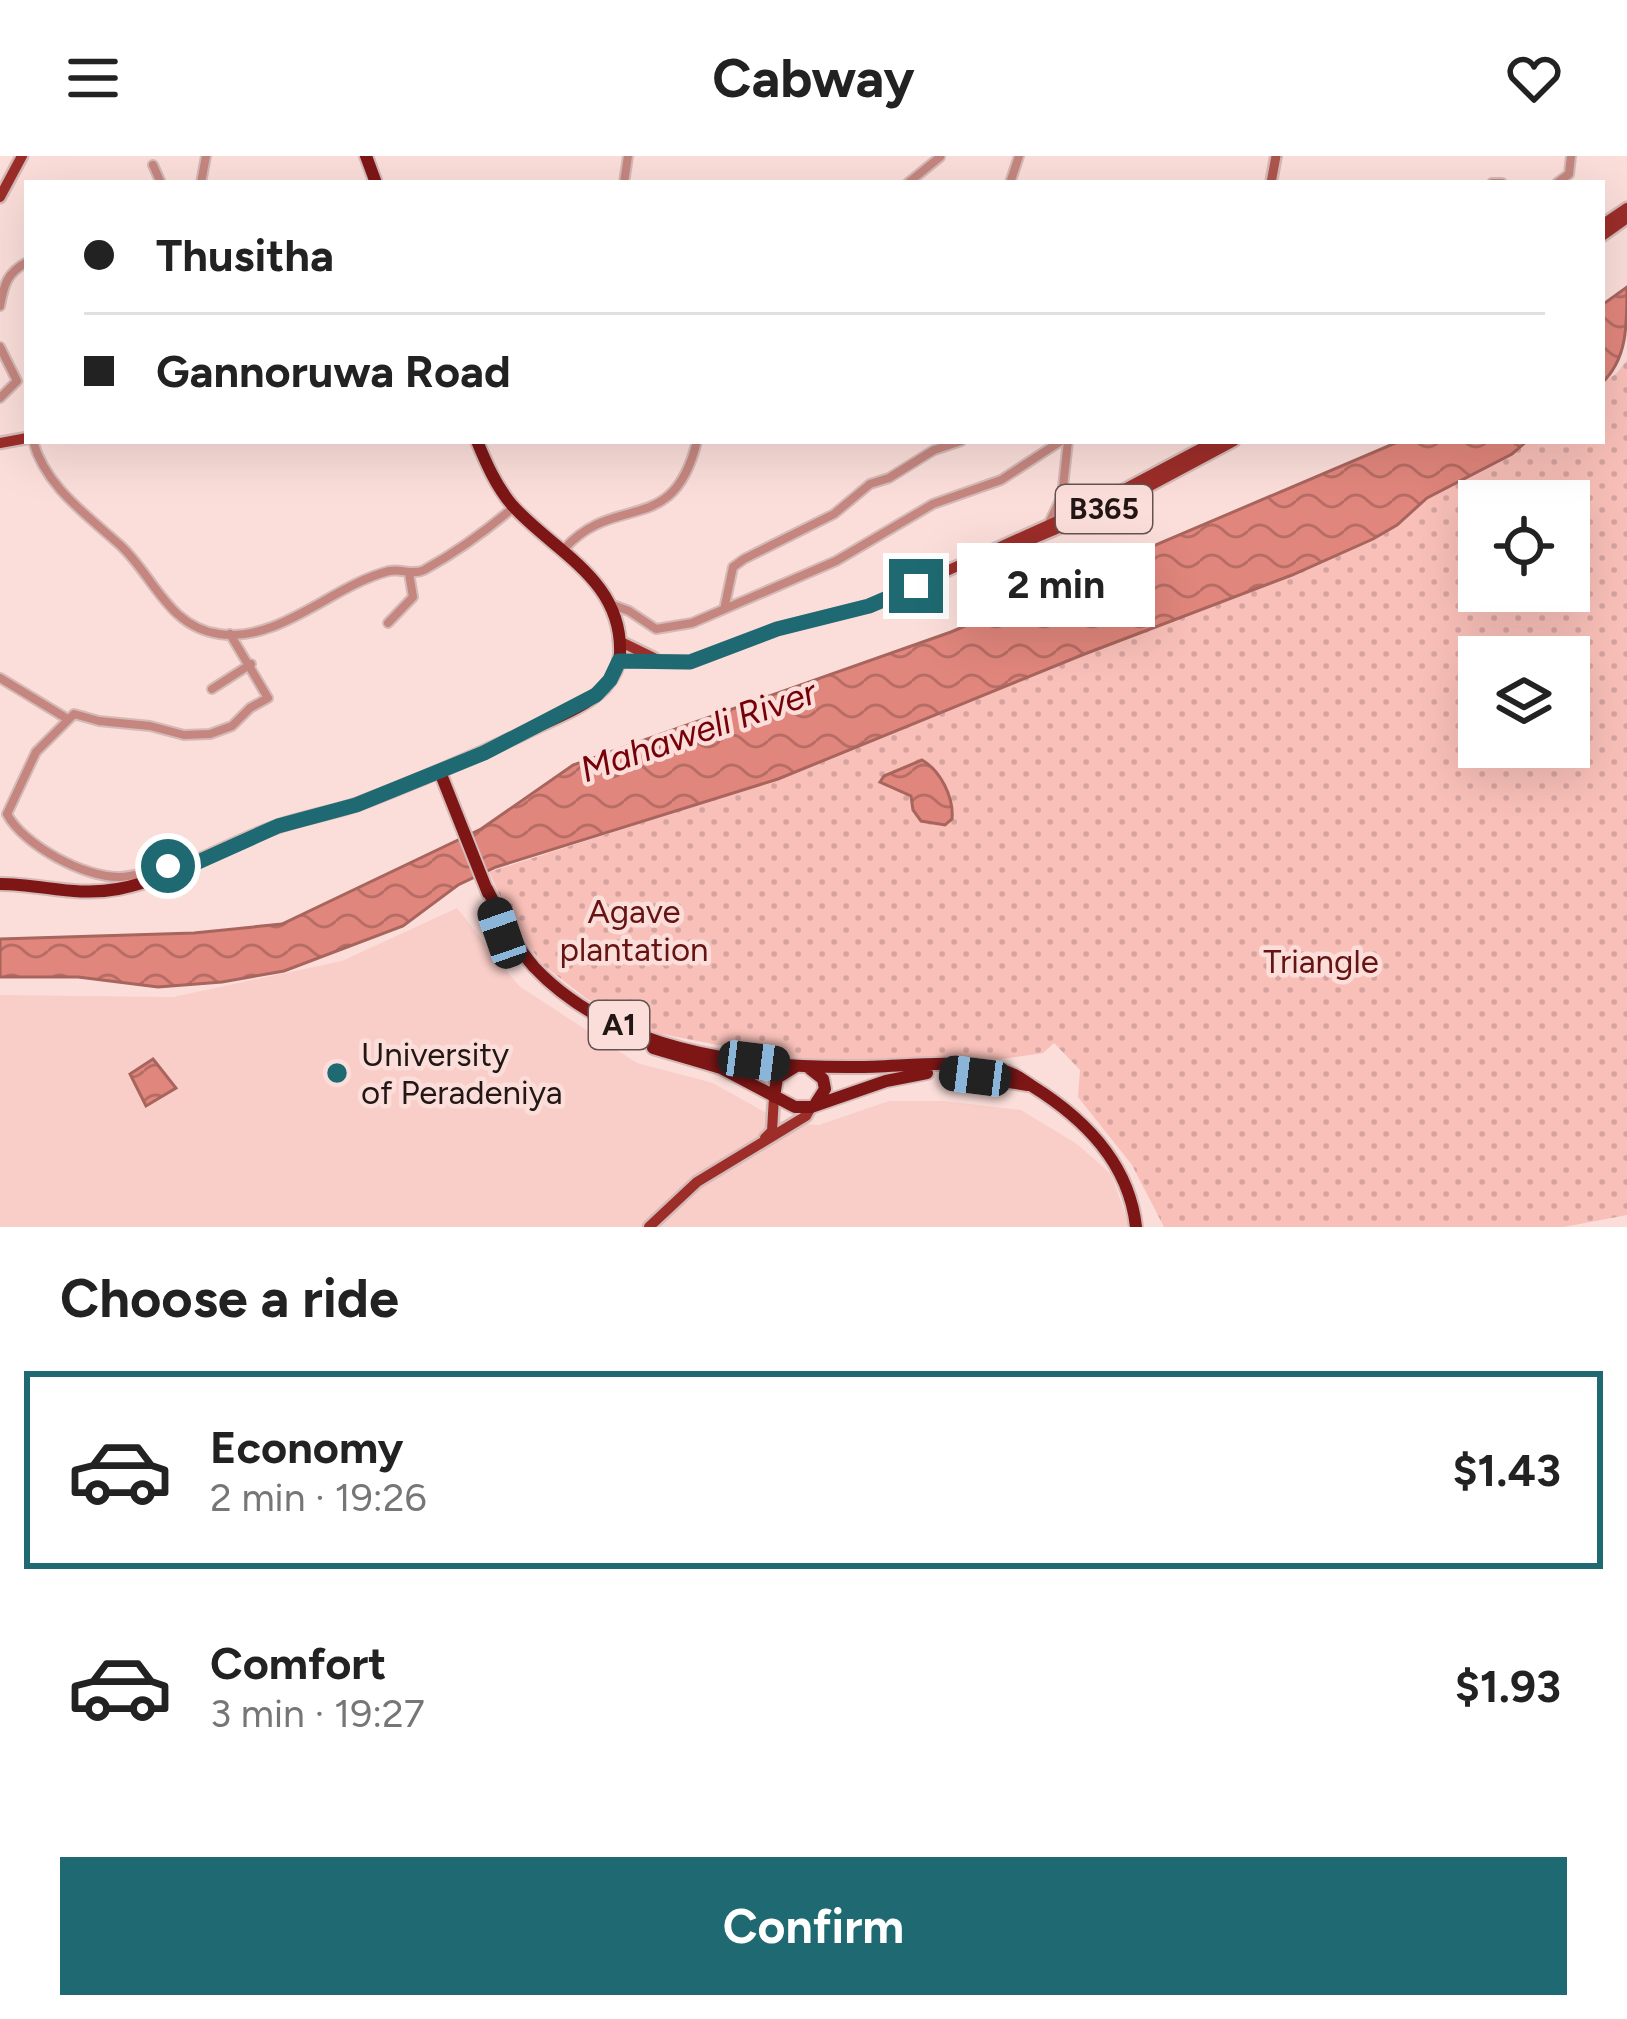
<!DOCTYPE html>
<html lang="en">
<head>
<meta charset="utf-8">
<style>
  body { margin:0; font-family:Figtree,sans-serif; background:#f6f6f6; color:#222; height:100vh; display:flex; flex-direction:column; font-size:45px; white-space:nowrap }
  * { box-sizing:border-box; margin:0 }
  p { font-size:39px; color:#767676 }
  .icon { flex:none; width:66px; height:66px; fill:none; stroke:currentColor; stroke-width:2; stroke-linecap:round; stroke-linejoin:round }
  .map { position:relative; height:1071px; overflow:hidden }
  .side { display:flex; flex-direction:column; background:#fff; flex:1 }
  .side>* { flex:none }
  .hud { position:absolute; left:24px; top:24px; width:1581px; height:264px; border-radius:0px; box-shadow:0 12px 48px #0002; display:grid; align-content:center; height:264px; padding:0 60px; background:#fff }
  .buttons { position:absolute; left:1458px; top:324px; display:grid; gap:24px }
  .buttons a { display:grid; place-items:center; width:132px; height:132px; border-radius:0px; background:#fff; box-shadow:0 12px 48px #0002; font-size:60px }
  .end { position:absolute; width:54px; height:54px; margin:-27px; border:15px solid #1f6a72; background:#fff; box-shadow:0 0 0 6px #fff }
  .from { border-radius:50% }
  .bubble { position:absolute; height:84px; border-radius:0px; background:#fff; box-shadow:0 12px 48px #0002; font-size:39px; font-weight:700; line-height:84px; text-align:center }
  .car { position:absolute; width:36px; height:72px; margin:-36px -18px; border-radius:15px; box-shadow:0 0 9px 3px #0007; background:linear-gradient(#222 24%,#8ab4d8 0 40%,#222 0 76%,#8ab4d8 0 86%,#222 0) }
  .hud b { display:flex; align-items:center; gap:42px; height:114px; font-size:45px }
  .hud b+b { border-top:3px solid #e0e0e0 }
  .hud i { width:30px; height:30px; background:#222 }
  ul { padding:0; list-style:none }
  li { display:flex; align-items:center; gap:36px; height:198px; margin:0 24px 18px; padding:0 36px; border:6px solid transparent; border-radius:0px }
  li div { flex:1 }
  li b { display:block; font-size:45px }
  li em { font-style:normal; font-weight:700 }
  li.selected { border-color:#1f6a72 }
  li>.icon { width:108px; height:108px; stroke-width:1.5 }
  h2 { padding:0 60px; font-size:54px; line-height:144px }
  .button { display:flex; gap:24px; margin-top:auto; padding:24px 60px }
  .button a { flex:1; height:138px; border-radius:0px; background:#1f6a72; color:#fff; font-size:48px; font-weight:700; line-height:138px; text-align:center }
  header { display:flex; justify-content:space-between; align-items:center; height:156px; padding:0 60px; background:#fff; font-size:54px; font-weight:700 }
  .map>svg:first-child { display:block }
  .built { fill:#f9cdc8 }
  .garden { fill:url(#garden-dots); fill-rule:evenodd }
  .water { fill:url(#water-waves); stroke:#a8655d; stroke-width:3 }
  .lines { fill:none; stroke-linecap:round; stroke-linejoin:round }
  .street-casing { stroke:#d4bab7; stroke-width:12 }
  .secondary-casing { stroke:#d4bab7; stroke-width:14 }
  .primary-casing { stroke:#d4bab7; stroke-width:15 }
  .highway-casing { stroke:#d4bab7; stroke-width:16 }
  .street { stroke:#c5867f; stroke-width:8 }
  .secondary { stroke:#af554d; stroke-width:9 }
  .primary { stroke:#9c2d29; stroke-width:10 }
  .highway { stroke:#7e1616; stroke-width:12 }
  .route { stroke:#1f6a72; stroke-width:15 }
  .poi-dot { fill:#1f6a72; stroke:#fbdeda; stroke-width:4.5 }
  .labels { text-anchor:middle; stroke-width:9; stroke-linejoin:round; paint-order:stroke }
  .shield { fill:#fbdeda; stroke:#645351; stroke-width:3 }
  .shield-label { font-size:30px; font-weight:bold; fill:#231716 }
  .park-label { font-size:33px; fill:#661413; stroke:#fbdeda }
  .poi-label { font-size:33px; fill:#231716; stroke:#fbdeda; text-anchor:start }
  .water-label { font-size:36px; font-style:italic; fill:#750008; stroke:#fbdeda }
</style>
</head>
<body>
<header><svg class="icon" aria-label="menu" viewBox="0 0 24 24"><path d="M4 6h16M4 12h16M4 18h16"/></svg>Cabway<svg class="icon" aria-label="heart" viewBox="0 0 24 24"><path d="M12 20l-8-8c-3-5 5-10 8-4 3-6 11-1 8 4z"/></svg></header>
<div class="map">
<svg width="1627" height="1071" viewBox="0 0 1627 1071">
  <defs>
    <pattern id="garden-dots" width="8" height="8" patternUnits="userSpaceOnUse" patternTransform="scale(3)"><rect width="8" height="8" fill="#f9c0b9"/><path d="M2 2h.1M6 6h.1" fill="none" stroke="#d5a49e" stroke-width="1.8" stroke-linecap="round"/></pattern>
    <pattern id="water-waves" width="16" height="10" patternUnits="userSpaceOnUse" patternTransform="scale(3)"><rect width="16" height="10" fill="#e1867c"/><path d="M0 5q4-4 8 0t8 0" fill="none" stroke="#b66d65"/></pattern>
  </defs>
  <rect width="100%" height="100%" fill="#fbdeda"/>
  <!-- built -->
  <path class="built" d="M 457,752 L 519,830 L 637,907 L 713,927 L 784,967 L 819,969 L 889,945 L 944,945 L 1021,954 L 1077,988 L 1111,1018 L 1130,1071 L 0,1071 L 0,839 L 173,841 L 342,805 Z"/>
  <!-- garden -->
  <path class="garden" d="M 1627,204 L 1627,1059 L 1564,1071 L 1164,1071 L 1132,1009 L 1078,941 L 1080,914 L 1054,887 L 1043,897 L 995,904 L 801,905 L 651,876 L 587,843 L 543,809 L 514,770 L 489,716 L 778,623 L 1082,499 L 1292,419 L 1373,383 L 1397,369 L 1427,342 L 1512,298 L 1527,285 L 1602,285 L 1602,227 L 1617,217 ZM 1479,345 L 1569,345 L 1569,435 L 1479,435 ZM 1479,501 L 1569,501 L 1569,591 L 1479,591 Z"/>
  <!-- water -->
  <path class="water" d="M 1627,131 C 1627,171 1627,203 1602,227 L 1602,149 Z
    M 1400,285 L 1527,285 L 1512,298 L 1427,342 L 1397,369 L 1373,383 L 1292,419 L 1082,499 L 778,623 L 496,711 L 458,729 L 403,770 L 284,815 L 222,826 L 158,831 L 78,821 L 0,821 L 0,783 L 194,777 L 282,768 L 481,673 L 573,609 L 951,476 Z
    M 922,604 C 941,615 954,642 952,663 L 945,669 L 921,665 L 913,654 L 911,640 L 880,626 L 884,620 Z
    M 153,903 L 176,932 L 146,950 L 130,918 Z"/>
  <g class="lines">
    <defs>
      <path id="street" d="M 153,9 L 161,27
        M 201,27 L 206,0
        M 624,27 L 628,0
        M 908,27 L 940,1
        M 1010,27 L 1019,0
        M 1492,27 L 1502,27
        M 1557,27 L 1569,18 L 1571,0
        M 0,150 C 4,128 7,117 27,106
        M 0,191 L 17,225 L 0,242
        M 33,285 C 45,330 87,359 120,389 C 153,419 168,471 219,478 C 279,487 333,429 389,415 C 402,412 412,420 424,414 C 455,397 487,374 514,351
        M 1049,367 L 1062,340 L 1068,285
        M 564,393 C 616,335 673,383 697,285
        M 610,448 L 629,455 L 656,473 L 692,467 L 836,405 L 933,348 L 1001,324 L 1061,285
        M 725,449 L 733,411 L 744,403 L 834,358 L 870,328 L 889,322 L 934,294 L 961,285
        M 388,467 L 413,441 L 409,417
        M 0,522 L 66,562
        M 212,533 L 251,508
        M 176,711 C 157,711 139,720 120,721 C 85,722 23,689 7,658 L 36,596 L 74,558 L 99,565 L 150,570 L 184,579 L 210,578 L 232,570 L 250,552 L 268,542 L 230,478"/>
      <path id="secondary" d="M 1271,27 L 1276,0"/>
      <path id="primary" d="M 0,41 L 22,0
        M 1602,69 L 1627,52
        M 1602,80 L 1627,62
        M 0,287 L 27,282
        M 988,402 L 1118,347 L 1234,285
        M 619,485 L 654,502
        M 619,505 L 690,506 L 777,473 L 869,450 L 1104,344 L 1215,285
        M 765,982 L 772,975 L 774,941
        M 649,1071 L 697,1026 L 806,960 L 811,951"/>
      <path id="highway" d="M 366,0 L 376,27
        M 440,616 L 488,737
        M 0,728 C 41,728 76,741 118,733 C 175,722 224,689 279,670 C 305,661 332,657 358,648 C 418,625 477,600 534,572 C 558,561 587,550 605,531 C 613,522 619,511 620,498 C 623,423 554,396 512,349 C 496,330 486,307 477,285
        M 487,733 C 501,760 514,788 534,811 C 613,895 746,912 856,911 C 902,911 956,902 1001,914 C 1015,917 1021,923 1032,930 C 1085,963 1129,1007 1136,1071
        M 653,892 L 721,912 L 795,951 L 811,951 L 886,925 L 927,917
        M 809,912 L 823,923 L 825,933 L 816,947
        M 953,917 L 1028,929
        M 774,941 L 777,922 L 795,911"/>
    </defs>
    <!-- street casing -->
    <use href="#street" class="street-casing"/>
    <!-- secondary casing -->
    <use href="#secondary" class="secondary-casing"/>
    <!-- primary casing -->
    <use href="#primary" class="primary-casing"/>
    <!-- highway casing -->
    <use href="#highway" class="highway-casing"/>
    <!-- street -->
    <use href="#street" class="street"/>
    <!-- secondary -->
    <use href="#secondary" class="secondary"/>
    <!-- primary -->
    <use href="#primary" class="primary"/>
    <!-- highway -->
    <use href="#highway" class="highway"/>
  </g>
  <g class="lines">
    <!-- route -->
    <path class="route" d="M 168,710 L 187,711 L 278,670 L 356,649 L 484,597 L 596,539 L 610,524 L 619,505 L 690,506 L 777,473 L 869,450 L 916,430"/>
  </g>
  <!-- markers -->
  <circle class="poi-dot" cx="337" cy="917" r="12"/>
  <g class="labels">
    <!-- shield labels -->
    <g class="shield">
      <rect x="1056" y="329" width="96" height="48" rx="9"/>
      <rect x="589" y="845" width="60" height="48" rx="9"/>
    </g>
    <g class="shield-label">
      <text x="1104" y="363">B365</text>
      <text x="619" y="879">A1</text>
    </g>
    <!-- park labels -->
    <g class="park-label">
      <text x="634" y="767">Agave<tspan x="634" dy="38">plantation</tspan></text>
      <text x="1321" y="817">Triangle</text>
    </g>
    <!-- poi labels -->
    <g class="poi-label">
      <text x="361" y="910">University<tspan x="361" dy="38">of Peradeniya</tspan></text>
    </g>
    <!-- water labels -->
    <g class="water-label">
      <text transform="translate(698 574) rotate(-19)" y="13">Mahaweli River</text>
    </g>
  </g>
</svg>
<div class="buttons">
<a><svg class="icon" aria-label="locate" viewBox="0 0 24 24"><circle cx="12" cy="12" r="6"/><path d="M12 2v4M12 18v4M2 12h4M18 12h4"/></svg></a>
<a><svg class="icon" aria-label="layers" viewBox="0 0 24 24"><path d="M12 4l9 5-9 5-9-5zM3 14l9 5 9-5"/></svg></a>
</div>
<i class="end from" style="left:168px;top:710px"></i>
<i class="end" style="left:916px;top:430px"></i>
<div class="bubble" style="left:957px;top:387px;width:198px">2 min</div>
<i class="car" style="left:502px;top:777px;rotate:341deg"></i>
<i class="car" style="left:754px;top:905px;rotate:97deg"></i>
<i class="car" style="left:975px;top:920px;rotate:277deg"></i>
<div class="hud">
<b><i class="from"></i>Thusitha</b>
<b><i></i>Gannoruwa Road</b>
</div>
</div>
<section class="side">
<h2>Choose a ride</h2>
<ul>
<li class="selected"><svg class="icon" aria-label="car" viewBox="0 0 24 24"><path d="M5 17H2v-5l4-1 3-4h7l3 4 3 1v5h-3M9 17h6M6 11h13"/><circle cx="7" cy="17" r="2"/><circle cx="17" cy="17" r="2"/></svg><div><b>Economy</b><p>2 min · 19:26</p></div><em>$1.43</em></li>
<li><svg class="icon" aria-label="car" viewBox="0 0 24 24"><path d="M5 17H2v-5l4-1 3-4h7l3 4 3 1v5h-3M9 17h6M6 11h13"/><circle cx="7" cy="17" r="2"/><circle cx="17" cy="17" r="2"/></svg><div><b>Comfort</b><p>3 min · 19:27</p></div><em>$1.93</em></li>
</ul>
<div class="button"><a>Confirm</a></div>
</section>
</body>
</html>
